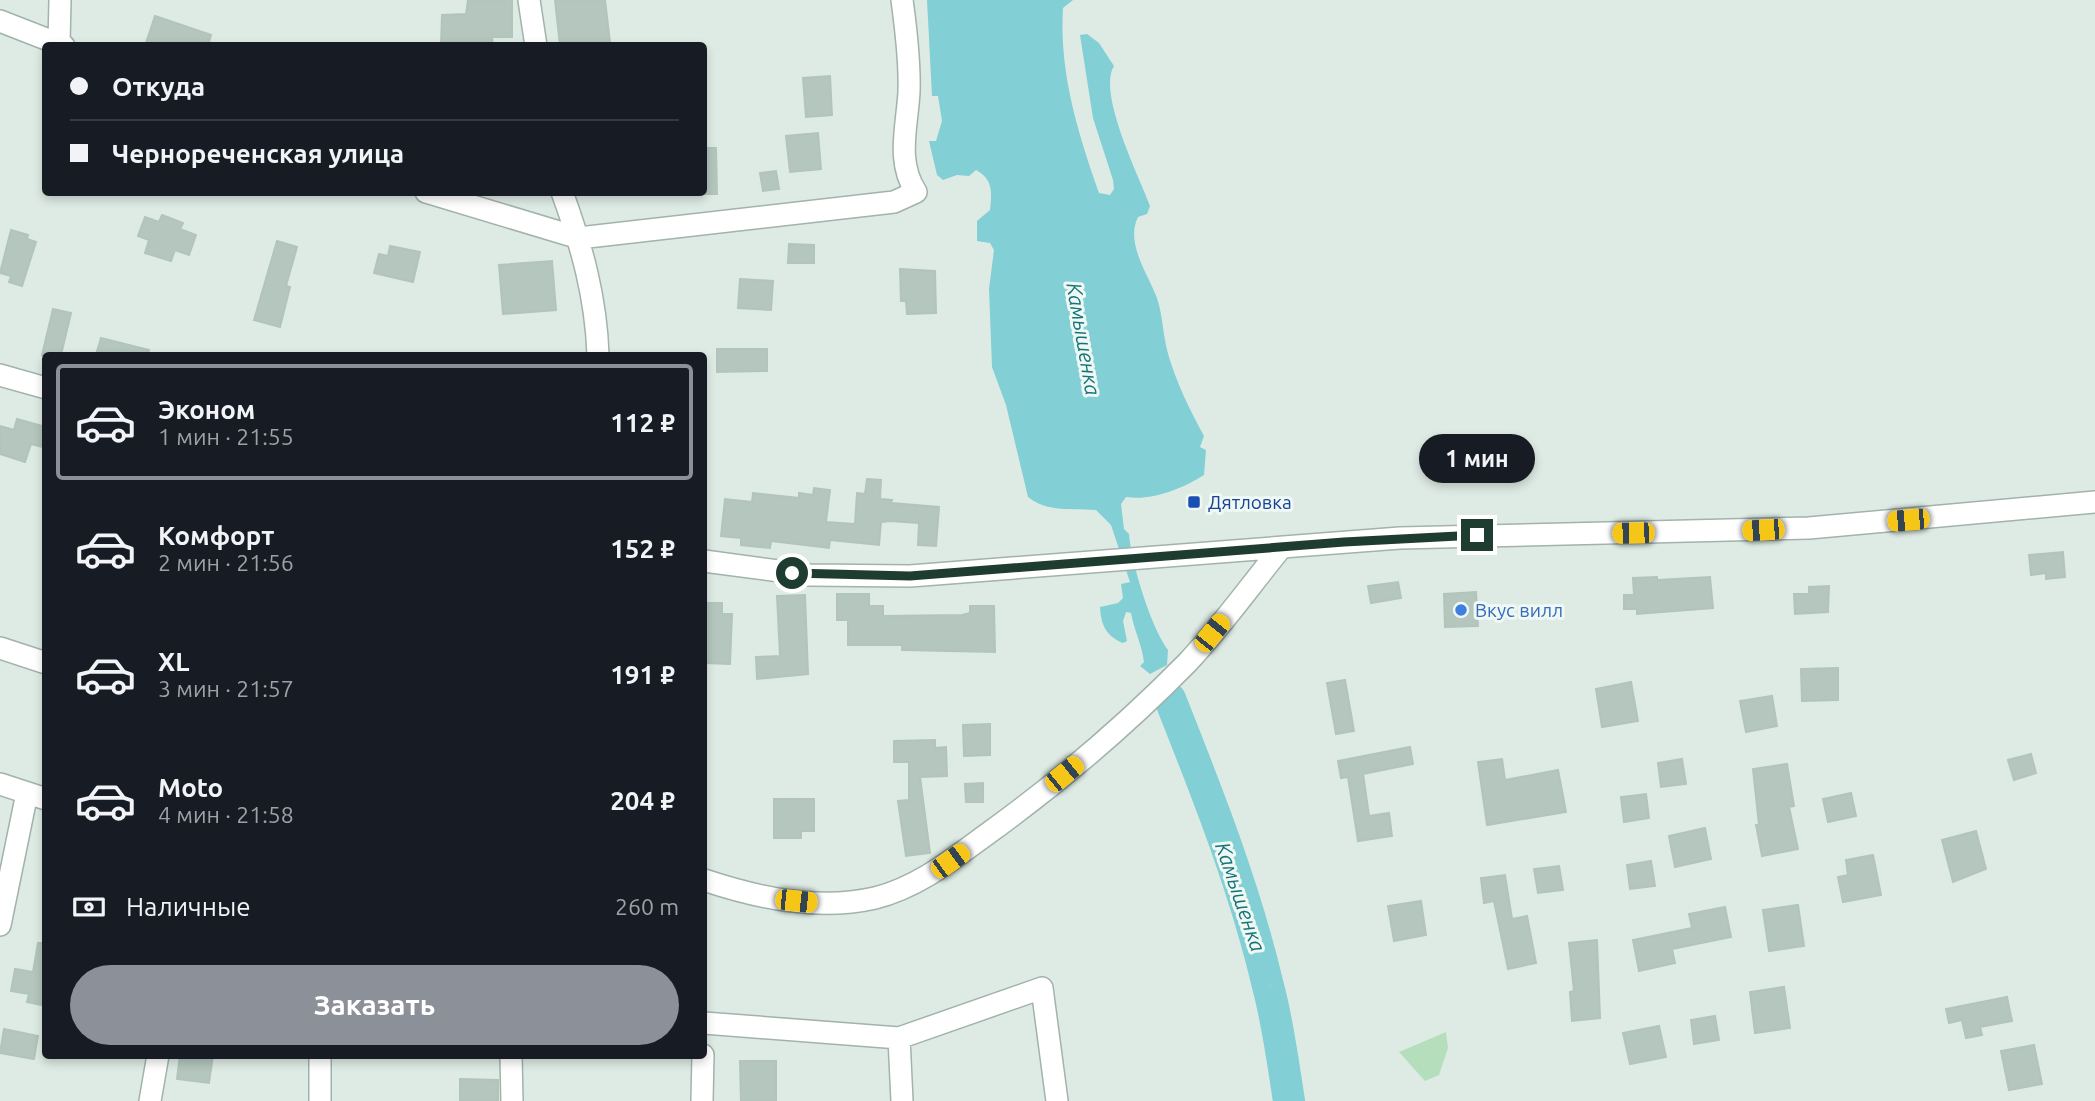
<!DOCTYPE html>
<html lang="ru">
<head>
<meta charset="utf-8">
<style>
  body { margin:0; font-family:Ubuntu,sans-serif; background:#20242c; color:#f1f3f6; height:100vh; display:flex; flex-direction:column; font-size:26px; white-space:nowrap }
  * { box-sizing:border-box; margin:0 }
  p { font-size:23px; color:#9ea1a6 }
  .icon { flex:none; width:38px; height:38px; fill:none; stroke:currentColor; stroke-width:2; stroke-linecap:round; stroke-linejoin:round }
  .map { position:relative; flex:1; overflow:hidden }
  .drawer { position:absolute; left:42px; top:352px; width:665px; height:707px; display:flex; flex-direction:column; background:#171b24; border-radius:7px; box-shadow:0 4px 10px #0003 }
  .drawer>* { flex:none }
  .banner { position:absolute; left:42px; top:42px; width:665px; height:154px; border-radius:7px; box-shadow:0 4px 10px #0003; display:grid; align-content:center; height:154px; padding:0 28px; background:#171b24 }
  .end { position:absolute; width:32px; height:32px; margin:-16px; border:9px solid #1f3c31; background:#fff; box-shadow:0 0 0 4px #fff }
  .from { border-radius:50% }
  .bubble { position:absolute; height:49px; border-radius:24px; background:#171b24; box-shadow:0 4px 10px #0003; font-size:23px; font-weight:700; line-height:49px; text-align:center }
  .car { position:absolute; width:21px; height:42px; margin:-21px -10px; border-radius:9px; box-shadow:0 0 5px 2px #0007; background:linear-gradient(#f5c518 24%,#345 0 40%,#f5c518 0 76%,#345 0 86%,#f5c518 0) }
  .banner b { display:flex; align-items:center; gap:24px; height:66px; font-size:26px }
  .banner b+b { border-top:2px solid #363941 }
  .banner i { width:18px; height:18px; background:#f1f3f6 }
  ul { padding:12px 0 0; list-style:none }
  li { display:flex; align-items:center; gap:21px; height:116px; margin:0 14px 10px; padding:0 14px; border:4px solid transparent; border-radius:7px }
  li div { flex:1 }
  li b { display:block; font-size:26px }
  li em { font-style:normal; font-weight:700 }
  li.selected { border-color:#8c9099 }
  li>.icon { width:63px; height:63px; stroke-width:1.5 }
  .pay { display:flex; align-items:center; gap:18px; height:77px; padding:0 28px; font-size:26px }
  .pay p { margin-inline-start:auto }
  .primary-button { display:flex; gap:14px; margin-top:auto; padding:14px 28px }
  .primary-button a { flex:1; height:80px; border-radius:42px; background:#8c9099; color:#fff; font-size:28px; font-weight:700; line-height:80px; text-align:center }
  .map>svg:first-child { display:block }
  .green { fill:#b5debd }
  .water { fill:#82cfd5 }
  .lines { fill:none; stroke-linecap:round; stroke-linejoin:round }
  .river { stroke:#82cfd5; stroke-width:32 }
  .building { fill:#b4c6bd; stroke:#b1c5bb; stroke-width:2 }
  .minor-casing { stroke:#a1b3ab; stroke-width:24 }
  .minor { stroke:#fff; stroke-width:21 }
  .route { stroke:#1f3c31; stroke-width:9 }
  .transit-dot { fill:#1a4fb4; stroke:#eff8f2; stroke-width:2.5 }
  .shop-dot { fill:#3f7fe0; stroke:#eff8f2; stroke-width:2.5 }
  .labels { text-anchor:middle; stroke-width:6; stroke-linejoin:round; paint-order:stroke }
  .transit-label { font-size:19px; fill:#164399; stroke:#eff8f2; text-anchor:start }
  .shop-label { font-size:19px; fill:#366cbe; stroke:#eff8f2; text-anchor:start }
  .water-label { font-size:21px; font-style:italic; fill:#15747b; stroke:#eff8f2 }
</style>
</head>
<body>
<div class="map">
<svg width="2095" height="1101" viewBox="0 0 2095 1101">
  <rect width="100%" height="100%" fill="#deebe4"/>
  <!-- green -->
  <path class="green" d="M 1446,1032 L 1448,1048 L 1439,1075 L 1425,1081 L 1399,1052 Z"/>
  <!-- water -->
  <path class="water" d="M 927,0 L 1073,0 L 1063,8 C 1059,73 1078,133 1099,193 L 1110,195 L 1114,189 L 1113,180 L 1093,118 L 1080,35 L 1087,34 L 1099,43 L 1114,66 C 1097,93 1139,176 1150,206 L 1147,214 L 1138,217 C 1125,243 1148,274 1157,298 C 1163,316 1163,338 1169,357 C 1177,384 1190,410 1204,436 L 1200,447 L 1206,450 L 1204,475 C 1182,489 1151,501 1126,497 L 1121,504 L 1124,529 L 1129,534 C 1131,562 1151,628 1168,650 L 1167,665 L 1150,674 L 1140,666 L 1144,662 C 1142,645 1134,630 1131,613 L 1126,612 L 1123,621 L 1127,641 L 1123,643 C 1106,636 1101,625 1100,607 L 1118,603 L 1123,598 L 1121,584 L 1130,582 L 1111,525 L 1096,510 C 1072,508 1048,513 1028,497 L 1006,405 L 992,367 L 989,289 L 994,250 L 990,243 L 977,241 L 977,221 L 990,210 C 992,192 993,179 976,170 L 969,176 L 957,175 L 943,180 L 937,175 L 929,141 L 936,141 L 942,121 L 938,96 L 932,96 Z"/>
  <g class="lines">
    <!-- river -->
    <path class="river" d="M 1170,699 C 1207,792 1245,888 1268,986 C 1278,1023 1283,1063 1289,1101"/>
  </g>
  <!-- building -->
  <path class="building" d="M 468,0 L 512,0 L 512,37 L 492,37 L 493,46 L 441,46 L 442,15 L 466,14 Z
    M 555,0 L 605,0 L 610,42 L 560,46 Z
    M 155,16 L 211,35 L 208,46 L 145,46 Z
    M 830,76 L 832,115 L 806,117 L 803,78 Z
    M 818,133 L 821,169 L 790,172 L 786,136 Z
    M 704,148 L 716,148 L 717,194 L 704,194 Z
    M 776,171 L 779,189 L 763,191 L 760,173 Z
    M 162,215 L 183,223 L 180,229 L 196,235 L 189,255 L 175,250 L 171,261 L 145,253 L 149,240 L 138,236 L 145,217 L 159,222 Z
    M 11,230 L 28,235 L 27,239 L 36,242 L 22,286 L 9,282 L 11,276 L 0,273 Z
    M 277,241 L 297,247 L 286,286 L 290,287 L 280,327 L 254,320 Z
    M 789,244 L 814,245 L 814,263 L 788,263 Z
    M 390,246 L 420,252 L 413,282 L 374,273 L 379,254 L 388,256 Z
    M 552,261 L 556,310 L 503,314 L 499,265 Z
    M 900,269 L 935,271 L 936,313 L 907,314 L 906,301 L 901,301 Z
    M 740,279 L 773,281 L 771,310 L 738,308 Z
    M 53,309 L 71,313 L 61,355 L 42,355 Z
    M 101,338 L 149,350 L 148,355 L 96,355 Z
    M 717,349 L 767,349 L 767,371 L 717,372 Z
    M 17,419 L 46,427 L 46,448 L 31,444 L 25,462 L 0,454 L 0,426 L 14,430 Z
    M 867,479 L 881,480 L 880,499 L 892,500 L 891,503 L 939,507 L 936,546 L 918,545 L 919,523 L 890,521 L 881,522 L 879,545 L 830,540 L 829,548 L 771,541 L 770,548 L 741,545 L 741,538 L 721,536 L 725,499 L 752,502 L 753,493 L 799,498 L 799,493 L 813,495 L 814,488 L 830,490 L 826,522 L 855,524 L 857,493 L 865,494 Z
    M 2063,552 L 2065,577 L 2046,579 L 2046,573 L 2031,575 L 2029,555 Z
    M 1657,577 L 1657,580 L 1710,577 L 1713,608 L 1637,614 L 1637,609 L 1624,609 L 1624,595 L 1634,595 L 1633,578 Z
    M 1398,582 L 1401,598 L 1371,603 L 1368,586 Z
    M 1829,586 L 1828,612 L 1795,614 L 1794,594 L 1809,594 L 1809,587 Z
    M 1476,592 L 1478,626 L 1445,627 L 1444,594 Z
    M 837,594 L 869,594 L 869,606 L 883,606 L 883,616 L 962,615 L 970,613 L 970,606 L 994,606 L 995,652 L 902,650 L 902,645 L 848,645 L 848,620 L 837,620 Z
    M 805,595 L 808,674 L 757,679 L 756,657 L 780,656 L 777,596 Z
    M 707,603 L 722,603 L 722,614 L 732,614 L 730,664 L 705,663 Z
    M 1838,668 L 1838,700 L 1802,701 L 1801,669 Z
    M 1345,680 L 1354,731 L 1336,734 L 1327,683 Z
    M 1631,682 L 1638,721 L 1602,727 L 1596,689 Z
    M 1772,696 L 1777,726 L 1746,732 L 1740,701 Z
    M 990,724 L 990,755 L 964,756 L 963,725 Z
    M 935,740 L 935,748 L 946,747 L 947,776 L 920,777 L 930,853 L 906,856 L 898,801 L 909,800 L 909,762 L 894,762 L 894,741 Z
    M 1410,747 L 1413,764 L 1363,774 L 1369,816 L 1389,813 L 1392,836 L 1358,841 L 1348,777 L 1341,778 L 1338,761 Z
    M 2031,754 L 2036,773 L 2014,780 L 2008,760 Z
    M 1502,759 L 1505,780 L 1558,770 L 1566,812 L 1487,825 L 1478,762 Z
    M 1682,759 L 1686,784 L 1661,787 L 1658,763 Z
    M 1787,764 L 1794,806 L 1789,807 L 1798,849 L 1762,856 L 1756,825 L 1759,825 L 1753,769 Z
    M 983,783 L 983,802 L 966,802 L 965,784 Z
    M 1851,793 L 1856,816 L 1828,822 L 1823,799 Z
    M 1646,794 L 1649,818 L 1624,822 L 1621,797 Z
    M 774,799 L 814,799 L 814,831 L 801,831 L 801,838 L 774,838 Z
    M 1705,828 L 1711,859 L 1675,867 L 1669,836 Z
    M 1976,831 L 1986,869 L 1953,882 L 1942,840 Z
    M 1873,855 L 1881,895 L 1843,902 L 1838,877 L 1848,875 L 1846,860 Z
    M 1651,861 L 1655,886 L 1630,889 L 1627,865 Z
    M 1559,866 L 1563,890 L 1538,893 L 1534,869 Z
    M 1505,875 L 1512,919 L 1527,916 L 1536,963 L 1508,969 L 1494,901 L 1484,903 L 1481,878 Z
    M 1421,901 L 1426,935 L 1394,941 L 1388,906 Z
    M 1798,905 L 1804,946 L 1769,951 L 1763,910 Z
    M 1725,907 L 1731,937 L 1672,949 L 1675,963 L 1639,971 L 1633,940 L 1692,928 L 1689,914 Z
    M 1597,940 L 1600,1018 L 1572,1021 L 1570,992 L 1574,991 L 1569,943 Z
    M 38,943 L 46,943 L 46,1006 L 27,1002 L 29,994 L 11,991 L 15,969 L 33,972 Z
    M 1784,987 L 1790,1028 L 1755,1033 L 1750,992 Z
    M 2007,997 L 2012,1021 L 1980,1027 L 1982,1035 L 1966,1038 L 1962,1020 L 1949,1023 L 1946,1009 Z
    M 1715,1016 L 1719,1040 L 1694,1044 L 1691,1020 Z
    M 1659,1026 L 1666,1057 L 1630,1064 L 1623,1033 Z
    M 4,1029 L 38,1036 L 34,1059 L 0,1053 Z
    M 2034,1045 L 2042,1084 L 2009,1090 L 2001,1051 Z
    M 180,1055 L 213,1055 L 209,1083 L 177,1079 Z
    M 740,1061 L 776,1061 L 776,1100 L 741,1101 Z
    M 460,1079 L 498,1080 L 498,1101 L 460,1101 Z"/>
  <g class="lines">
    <defs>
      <path id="minor" d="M 529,0 L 536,46
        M 0,21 L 64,46
        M 59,43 L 60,0
        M 426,192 L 579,238 L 894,202 L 916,192 C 896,161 907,128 909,92 C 910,63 906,29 902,0
        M 562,192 C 582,247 596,297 598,355
        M 0,375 L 46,388
        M 704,561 L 809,575 L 910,576 L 1400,538 L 1809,528 L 2095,502
        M 0,648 L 46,663
        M 0,784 L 46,799
        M 704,880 C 758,898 818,911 875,898 C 919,887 954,858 990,832 C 1059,782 1127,724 1187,663 C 1221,627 1250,586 1281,548
        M 0,925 L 27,793
        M 704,1023 L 899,1038 L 1042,988 L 1057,1101
        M 899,1038 L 902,1101
        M 511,1055 L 512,1101
        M 150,1101 L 158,1055
        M 320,1101 L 320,1055
        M 702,1101 L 703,1055"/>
    </defs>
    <!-- minor casing -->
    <use href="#minor" class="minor-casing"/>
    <!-- minor -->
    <use href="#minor" class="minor"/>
  </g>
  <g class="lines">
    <!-- route -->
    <path class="route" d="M 792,573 L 910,576 L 1344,542 L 1477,535"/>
  </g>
  <!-- markers -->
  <rect class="transit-dot" x="1187" y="495" width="14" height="14" rx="3.5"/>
  <circle class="shop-dot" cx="1461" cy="610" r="7"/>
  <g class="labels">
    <!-- transit labels -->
    <g class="transit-label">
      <text x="1208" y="509">Дятловка</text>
    </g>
    <!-- shop labels -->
    <g class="shop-label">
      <text x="1475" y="617">Вкус вилл</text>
    </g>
    <!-- water labels -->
    <g class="water-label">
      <text transform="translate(1083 339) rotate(80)" y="7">Камышенка</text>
      <text transform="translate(1240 897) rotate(71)" y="7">Камышенка</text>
    </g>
  </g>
</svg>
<i class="end from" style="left:792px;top:573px"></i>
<i class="end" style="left:1477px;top:535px"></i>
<div class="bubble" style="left:1419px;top:434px;width:116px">1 мин</div>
<i class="car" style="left:1908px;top:520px;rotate:265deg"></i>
<i class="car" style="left:1763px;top:530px;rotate:267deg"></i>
<i class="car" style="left:1633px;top:533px;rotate:269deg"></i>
<i class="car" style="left:1212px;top:633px;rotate:39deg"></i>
<i class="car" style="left:1064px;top:774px;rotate:51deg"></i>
<i class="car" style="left:950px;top:861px;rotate:54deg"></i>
<i class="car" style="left:796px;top:901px;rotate:96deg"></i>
<div class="banner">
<b><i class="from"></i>Откуда</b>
<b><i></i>Чернореченская улица</b>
</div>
<section class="drawer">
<ul>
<li class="selected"><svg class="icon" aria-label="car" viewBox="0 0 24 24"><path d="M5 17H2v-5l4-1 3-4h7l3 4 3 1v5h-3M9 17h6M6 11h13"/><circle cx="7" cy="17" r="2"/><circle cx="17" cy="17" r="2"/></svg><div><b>Эконом</b><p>1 мин · 21:55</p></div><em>112 ₽</em></li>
<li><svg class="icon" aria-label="car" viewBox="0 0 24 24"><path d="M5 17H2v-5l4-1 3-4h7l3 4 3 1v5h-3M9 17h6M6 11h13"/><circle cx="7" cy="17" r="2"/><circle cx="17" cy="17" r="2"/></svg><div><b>Комфорт</b><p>2 мин · 21:56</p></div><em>152 ₽</em></li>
<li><svg class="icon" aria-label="car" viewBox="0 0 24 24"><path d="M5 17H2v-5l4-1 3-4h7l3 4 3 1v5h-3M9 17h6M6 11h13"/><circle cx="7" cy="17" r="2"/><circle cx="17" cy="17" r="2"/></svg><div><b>XL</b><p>3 мин · 21:57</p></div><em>191 ₽</em></li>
<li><svg class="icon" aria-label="car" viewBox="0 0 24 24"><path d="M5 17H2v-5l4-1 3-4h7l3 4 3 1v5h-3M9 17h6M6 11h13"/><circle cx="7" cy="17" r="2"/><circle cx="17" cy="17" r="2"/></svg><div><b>Moto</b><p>4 мин · 21:58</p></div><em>204 ₽</em></li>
</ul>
<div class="pay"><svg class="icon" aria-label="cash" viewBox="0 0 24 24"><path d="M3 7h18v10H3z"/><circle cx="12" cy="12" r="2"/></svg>Наличные<p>260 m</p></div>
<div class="primary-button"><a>Заказать</a></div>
</section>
</div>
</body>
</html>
